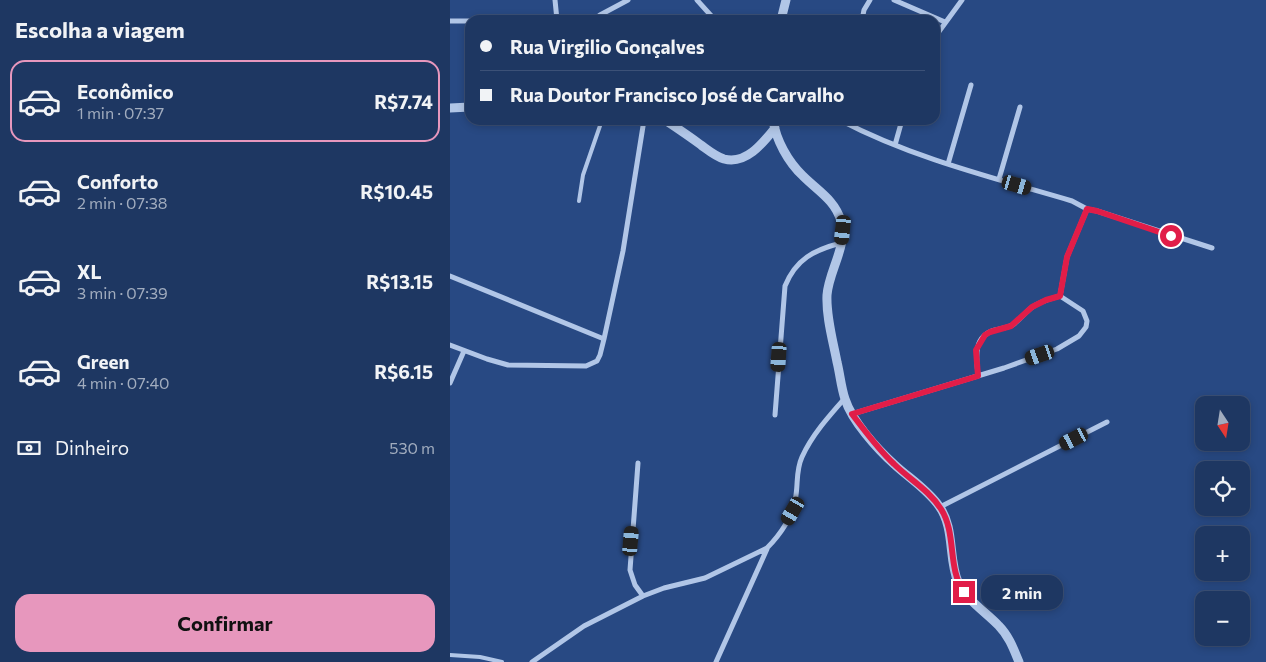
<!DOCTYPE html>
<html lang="pt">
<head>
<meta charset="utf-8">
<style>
  body { margin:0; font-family:Commissioner,sans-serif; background:#2b426b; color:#f1f3f6; height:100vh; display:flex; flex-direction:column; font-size:19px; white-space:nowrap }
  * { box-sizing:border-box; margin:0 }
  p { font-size:16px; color:#a1acbe }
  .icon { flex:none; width:28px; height:28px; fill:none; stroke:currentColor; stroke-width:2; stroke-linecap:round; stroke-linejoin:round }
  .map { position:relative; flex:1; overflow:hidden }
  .details { display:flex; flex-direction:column; background:#1e3762; width:450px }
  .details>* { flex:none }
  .hud { position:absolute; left:15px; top:15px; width:475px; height:110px; border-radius:15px; box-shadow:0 2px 8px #0003,0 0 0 1px #3c5177; display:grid; align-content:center; height:110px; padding:0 15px; background:#1e3762 }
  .needle { width:32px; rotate:168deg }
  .buttons { position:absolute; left:745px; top:396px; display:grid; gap:10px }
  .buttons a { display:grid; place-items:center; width:55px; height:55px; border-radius:10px; background:#1e3762; box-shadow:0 2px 8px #0003,0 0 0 1px #3c5177; font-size:25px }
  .end { position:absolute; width:22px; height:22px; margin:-11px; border:6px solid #e11d48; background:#fff; box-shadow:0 0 0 2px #fff }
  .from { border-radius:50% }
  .bubble { position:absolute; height:35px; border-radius:15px; background:#1e3762; box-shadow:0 2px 8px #0003,0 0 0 1px #3c5177; font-size:16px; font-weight:700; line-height:35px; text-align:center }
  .car { position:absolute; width:15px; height:30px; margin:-15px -8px; border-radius:6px; box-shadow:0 0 4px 1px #0007; background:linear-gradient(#222 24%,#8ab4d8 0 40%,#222 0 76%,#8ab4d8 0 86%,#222 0) }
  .hud b { display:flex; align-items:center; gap:18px; height:48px; font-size:19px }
  .hud b+b { border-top:1px solid #3c5177 }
  .hud i { width:12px; height:12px; background:#f1f3f6 }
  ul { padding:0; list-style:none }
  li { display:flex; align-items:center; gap:15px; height:82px; margin:0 10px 8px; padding:0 5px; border:2px solid transparent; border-radius:15px }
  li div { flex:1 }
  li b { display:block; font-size:19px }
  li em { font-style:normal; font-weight:700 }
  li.on { border-color:#e797bd }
  li>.icon { width:45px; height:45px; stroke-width:1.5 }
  h2 { padding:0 15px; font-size:22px; line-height:60px }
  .pay { display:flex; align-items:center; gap:12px; height:55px; padding:0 15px; font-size:19px }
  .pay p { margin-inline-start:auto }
  .action { display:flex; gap:10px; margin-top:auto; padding:10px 15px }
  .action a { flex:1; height:58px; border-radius:15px; background:#e797bd; color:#111; font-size:20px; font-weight:700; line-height:58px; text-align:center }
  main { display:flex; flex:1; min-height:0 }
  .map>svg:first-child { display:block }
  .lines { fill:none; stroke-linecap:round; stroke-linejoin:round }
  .service { stroke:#b1c6e7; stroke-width:4 }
  .minor { stroke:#b1c6e7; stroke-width:5 }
  .tertiary { stroke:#b1c6e7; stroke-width:9 }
  .route { stroke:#e11d48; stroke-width:6 }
</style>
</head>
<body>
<main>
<section class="details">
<h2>Escolha a viagem</h2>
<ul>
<li class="on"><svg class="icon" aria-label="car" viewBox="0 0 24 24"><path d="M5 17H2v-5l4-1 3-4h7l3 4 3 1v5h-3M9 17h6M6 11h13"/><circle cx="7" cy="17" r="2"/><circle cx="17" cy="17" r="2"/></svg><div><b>Econômico</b><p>1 min · 07:37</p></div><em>R$7.74</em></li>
<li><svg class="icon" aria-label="car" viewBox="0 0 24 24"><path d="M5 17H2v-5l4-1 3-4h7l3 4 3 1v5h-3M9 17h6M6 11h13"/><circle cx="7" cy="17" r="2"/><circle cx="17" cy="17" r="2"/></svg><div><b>Conforto</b><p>2 min · 07:38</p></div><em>R$10.45</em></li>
<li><svg class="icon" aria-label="car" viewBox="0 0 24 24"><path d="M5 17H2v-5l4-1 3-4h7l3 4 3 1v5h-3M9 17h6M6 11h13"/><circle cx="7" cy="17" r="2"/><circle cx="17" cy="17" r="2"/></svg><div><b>XL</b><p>3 min · 07:39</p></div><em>R$13.15</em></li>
<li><svg class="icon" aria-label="car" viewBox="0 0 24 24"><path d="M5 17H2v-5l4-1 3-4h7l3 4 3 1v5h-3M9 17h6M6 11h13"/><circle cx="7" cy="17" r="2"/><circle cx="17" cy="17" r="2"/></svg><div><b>Green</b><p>4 min · 07:40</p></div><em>R$6.15</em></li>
</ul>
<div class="pay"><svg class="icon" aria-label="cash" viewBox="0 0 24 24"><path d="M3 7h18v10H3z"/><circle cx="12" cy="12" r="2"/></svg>Dinheiro<p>530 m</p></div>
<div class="action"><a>Confirmar</a></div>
</section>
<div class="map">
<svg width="816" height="662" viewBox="0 0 816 662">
  <rect width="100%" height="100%" fill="#284983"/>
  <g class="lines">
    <!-- service -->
    <path class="service" d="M 129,201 L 133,175 L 152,120
      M 0,655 L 30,657 L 52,662"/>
    <!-- minor -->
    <path class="minor" d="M 105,0 L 107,20
      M 247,0 L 265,20
      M 444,0 L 495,22
      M 52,20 L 106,19
      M 144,20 L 150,15 L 178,0
      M 412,20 L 414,10 L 420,0
      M 0,21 L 20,21
      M 485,37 L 512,0
      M 390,120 C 462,158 544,178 622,201 L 637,209 L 647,211 L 762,248
      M 445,145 L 452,120
      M 498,164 L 521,85
      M 549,179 L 570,107
      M 0,276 L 154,339
      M 0,345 L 37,359 L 58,365 L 136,366 L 147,361 L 150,355 L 154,339 L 173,251 L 194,120
      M 528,375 C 526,357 523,336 545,330 C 551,328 559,328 564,324 C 570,319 575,313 581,308 C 590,301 600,299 610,296 L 617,257 L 637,209
      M 0,383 L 14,351
      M 402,414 L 554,368 L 607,349 L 629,336 L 636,327 L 637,321 L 633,311 L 610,296
      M 325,415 L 335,286 C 346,259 364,250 391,243
      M 188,463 L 180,570 L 185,585 L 193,596
      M 490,507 L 657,422
      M 82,662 L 134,626 L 193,596 L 214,588 L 255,578 L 317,548 C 330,535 345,514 346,495 C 348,482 346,470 352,457 C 362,435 379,416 395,398
      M 266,662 L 317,549"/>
    <!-- tertiary -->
    <path class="tertiary" d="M 331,20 L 336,0
      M 0,108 L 20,107
      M 215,120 C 227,128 239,136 251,145 C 258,150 265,156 274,159 C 296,165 313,143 325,128
      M 323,120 C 326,140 338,162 353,176 C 368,191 385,200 391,221 C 398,246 379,270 377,295 C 376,317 383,341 387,362 C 390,374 391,387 395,399 C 402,421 427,449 445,465 C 459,478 477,489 489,506 C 505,528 498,558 508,582 C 516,600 536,612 549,626 C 559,636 564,650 569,662"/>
  </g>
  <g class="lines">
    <!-- route -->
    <path class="route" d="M 514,592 C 497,568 507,534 491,509 C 479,490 459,479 444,464 C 428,449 415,431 402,414 L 528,376 L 526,350 L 535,335 L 540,332 L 561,326 L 582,307 L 596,300 L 610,296 L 617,257 L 637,209 L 647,211 L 721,236"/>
  </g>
</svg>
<div class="buttons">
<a><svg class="needle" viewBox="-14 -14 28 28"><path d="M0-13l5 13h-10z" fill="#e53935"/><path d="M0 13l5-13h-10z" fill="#a1acbe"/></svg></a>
<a><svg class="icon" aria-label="locate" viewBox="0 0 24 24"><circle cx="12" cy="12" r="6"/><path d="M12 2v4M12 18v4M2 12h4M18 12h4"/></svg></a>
<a>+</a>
<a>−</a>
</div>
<i class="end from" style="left:721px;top:236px"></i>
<i class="end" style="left:514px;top:592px"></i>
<div class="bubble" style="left:531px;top:575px;width:82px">2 min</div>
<i class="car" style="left:567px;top:185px;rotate:106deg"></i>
<i class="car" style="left:393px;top:230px;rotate:186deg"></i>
<i class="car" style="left:590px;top:355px;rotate:251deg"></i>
<i class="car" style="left:329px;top:357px;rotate:184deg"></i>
<i class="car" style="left:624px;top:439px;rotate:243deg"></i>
<i class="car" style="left:343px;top:511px;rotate:210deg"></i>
<i class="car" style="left:181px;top:541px;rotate:5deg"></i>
<div class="hud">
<b><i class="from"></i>Rua Virgilio Gonçalves</b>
<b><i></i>Rua Doutor Francisco José de Carvalho</b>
</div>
</div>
</main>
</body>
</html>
